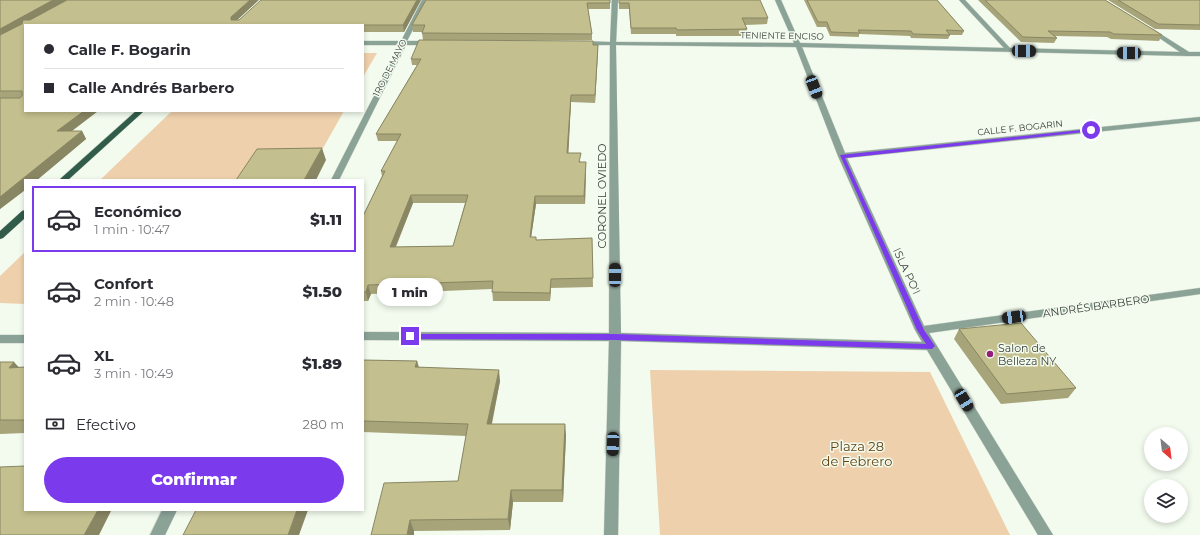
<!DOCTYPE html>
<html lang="es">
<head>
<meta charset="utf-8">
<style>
  body { margin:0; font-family:Montserrat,sans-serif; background:#f7f7f7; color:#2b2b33; height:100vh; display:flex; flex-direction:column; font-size:15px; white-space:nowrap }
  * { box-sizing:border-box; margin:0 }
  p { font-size:13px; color:#7c7c81 }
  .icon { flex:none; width:22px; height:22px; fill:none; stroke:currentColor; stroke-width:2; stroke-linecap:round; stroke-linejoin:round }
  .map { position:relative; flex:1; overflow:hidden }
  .details { position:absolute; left:24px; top:179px; width:340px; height:332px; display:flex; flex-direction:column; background:#fff; border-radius:0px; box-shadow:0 2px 6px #0003 }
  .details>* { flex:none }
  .hud { position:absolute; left:24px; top:24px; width:340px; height:88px; border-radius:0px; box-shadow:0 2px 6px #0003; display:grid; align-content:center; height:88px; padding:0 20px; background:#fff }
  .needle { width:26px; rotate:152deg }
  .controls { position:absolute; left:1144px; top:427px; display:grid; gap:8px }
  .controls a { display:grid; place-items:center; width:44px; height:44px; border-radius:50%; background:#fff; box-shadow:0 2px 6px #0003; font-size:20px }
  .end { position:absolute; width:18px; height:18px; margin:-9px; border:5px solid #7c3aed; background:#fff; box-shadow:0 0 0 2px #fff }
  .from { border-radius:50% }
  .bubble { position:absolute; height:28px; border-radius:14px; background:#fff; box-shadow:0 2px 6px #0003; font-size:13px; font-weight:800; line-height:28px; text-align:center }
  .car { position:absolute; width:12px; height:24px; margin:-12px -6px; border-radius:5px; box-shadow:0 0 3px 1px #0007; background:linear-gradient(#222 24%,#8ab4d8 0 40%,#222 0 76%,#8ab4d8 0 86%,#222 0) }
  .hud b { display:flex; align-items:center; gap:14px; height:38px; font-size:15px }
  .hud b+b { border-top:1px solid #e1e1e2 }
  .hud i { width:10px; height:10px; background:#2b2b33 }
  ul { padding:7px 0 0; list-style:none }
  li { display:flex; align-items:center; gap:12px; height:66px; margin:0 8px 6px; padding:0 12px; border:2px solid transparent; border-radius:0px }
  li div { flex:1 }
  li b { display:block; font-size:15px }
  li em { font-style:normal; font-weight:800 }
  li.active { border-color:#7c3aed }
  li>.icon { width:36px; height:36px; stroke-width:1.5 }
  .pay { display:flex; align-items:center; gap:10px; height:44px; padding:0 20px; font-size:15px }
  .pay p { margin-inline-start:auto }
  .primary-button { display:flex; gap:8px; margin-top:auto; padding:8px 20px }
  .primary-button a { flex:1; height:46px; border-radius:24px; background:#7c3aed; color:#fff; font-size:16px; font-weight:800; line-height:46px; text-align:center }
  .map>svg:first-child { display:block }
  .green { fill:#eed0ac }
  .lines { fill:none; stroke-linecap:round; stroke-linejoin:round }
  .minor-casing { stroke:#cdd5ca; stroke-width:1 }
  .major-casing { stroke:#cdd5ca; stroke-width:1 }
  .minor { fill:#8ba297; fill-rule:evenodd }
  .major { fill:#315c4a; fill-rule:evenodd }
  .wall { fill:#a8a47a; fill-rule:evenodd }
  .shaded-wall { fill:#888663 }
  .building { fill:#c3bf8e; stroke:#888663; fill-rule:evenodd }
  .route { fill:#7c3aed }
  .poi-dot { fill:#951d7a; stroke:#f2fbee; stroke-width:1.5 }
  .labels { text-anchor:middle; stroke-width:3; stroke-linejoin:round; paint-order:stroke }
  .far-street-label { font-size:9px; fill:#3a3e39; stroke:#f2fbee }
  .street-label { font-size:11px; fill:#3a3e39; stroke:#f2fbee }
  .poi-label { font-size:11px; fill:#3a3e39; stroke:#f2fbee; text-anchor:start }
  .near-park-label { font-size:13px; fill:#60400e; stroke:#f2fbee }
</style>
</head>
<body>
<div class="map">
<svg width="1200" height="535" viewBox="0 0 1200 535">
  <rect width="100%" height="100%" fill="#f2fbee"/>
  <!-- green -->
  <path class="green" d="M 363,53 L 377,53 L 363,77 Z
    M 172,111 L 344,111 L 305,180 L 100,180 Z
    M 25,252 L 25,304 L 0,303 L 0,276 Z
    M 650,370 L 930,372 L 1010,535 L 660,535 Z"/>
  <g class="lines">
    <defs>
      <path id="minor" d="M 422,0 L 428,0 L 407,41 L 430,41 L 433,43 L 430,45 L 406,45 L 339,180 L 331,180 L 400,45 L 363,45 L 363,41 L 401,41 Z
        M 612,0 L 618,0 L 616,42 L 794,43 L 775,0 L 781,0 L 800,43 L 1004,48 L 959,0 L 965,0 L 1010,48 L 1180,52 L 1149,31 L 1149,29 L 1151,28 L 1189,52 L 1200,52 L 1200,56 L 1188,56 L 802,47 L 845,153 L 1200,117 L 1200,121 L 847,158 L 924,326 L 1200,288 L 1200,294 L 929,333 L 1053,535 L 1038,535 L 927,350 L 621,341 L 618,535 L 604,535 L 609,341 L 363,340 L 363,332 L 609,333 L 610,45 L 580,45 L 577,43 L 580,41 L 610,42 ZM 616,45 L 796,47 L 838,156 L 915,330 L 922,342 L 621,333 Z
        M 0,335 L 25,335 L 25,343 L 0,343 Z
        M 162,510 L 177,510 L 165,535 L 150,535 Z"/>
      <path id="major" d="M 136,111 L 144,111 L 68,180 L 59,180 Z
        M 25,210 L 25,218 L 3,238 L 0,239 L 0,231 L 22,211 Z"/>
    </defs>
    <!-- minor casing -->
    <use href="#minor" class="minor-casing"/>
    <!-- major casing -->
    <use href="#major" class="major-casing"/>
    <!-- minor -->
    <use href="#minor" class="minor"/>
    <!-- major -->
    <use href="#major" class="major"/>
  </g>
  <!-- wall -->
  <path class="wall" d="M 0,0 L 238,20 L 421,0 L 404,32 L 363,32 L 363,25 L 25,25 L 25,111 L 98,111 L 72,131 L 82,131 L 86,139 L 37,180 L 25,180 L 25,190 L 0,209 Z
    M 425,0 L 610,0 L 610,9 L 588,9 L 592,34 L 592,40 L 423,40 L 422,33 L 422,32 L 413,32 L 412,25 Z
    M 619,0 L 768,18 L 767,24 L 745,25 L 747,29 L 746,36 L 676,36 L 676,34 L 631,34 L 629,9 L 619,9 Z
    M 804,0 L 937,0 L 964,31 L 962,35 L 950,35 L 948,39 L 911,38 L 910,36 L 859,34 L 859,37 L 830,36 L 826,27 L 817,27 Z
    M 978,0 L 1105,0 L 1162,35 L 1159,41 L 1111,39 L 1107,37 L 1055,36 L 1057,38 L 1054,43 L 1021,42 Z
    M 1108,0 L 1200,0 L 1200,30 L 1155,29 Z
    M 593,45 L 598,45 L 595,103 L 571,102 L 568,153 L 581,162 L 586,162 L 585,204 L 536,204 L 531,237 L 536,240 L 592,238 L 593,287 L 551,288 L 550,301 L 493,301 L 492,289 L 371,294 L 368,301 L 363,301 L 363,216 L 382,176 L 381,171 L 397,141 L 378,141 L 376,134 L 417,65 L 412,65 L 411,59 ZM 413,203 L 465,203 L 453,246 L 396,247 Z
    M 959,329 L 1076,388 L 1068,398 L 1001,404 L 954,339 Z
    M 363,360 L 417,361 L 419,367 L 500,381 L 492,424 L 566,435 L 563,502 L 513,502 L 510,530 L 414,531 L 371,535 L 458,481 L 466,436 L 363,432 Z
    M 0,362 L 19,367 L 25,367 L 25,433 L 0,434 Z"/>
  <!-- shaded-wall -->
  <path class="shaded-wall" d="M 53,0 L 68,0 L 0,37 L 0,29 Z
    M 250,0 L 259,0 L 233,24 L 231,20 L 231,17 Z
    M 417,0 L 421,0 L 404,32 L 403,25 Z
    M 598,45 L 598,52 L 595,103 L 595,95 Z
    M 571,95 L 571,102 L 568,161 L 567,153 Z
    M 84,111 L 98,111 L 61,139 L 57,131 Z
    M 82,131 L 86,139 L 37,180 L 25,180 L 25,190 L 0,209 L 0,197 Z
    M 322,148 L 326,160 L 316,180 L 304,180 Z
    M 586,162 L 586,170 L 585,204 L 584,196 Z
    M 411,195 L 413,203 L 392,255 L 390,247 Z
    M 535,196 L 536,204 L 530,245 L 530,237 Z
    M 551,279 L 551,288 L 550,301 L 550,293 Z
    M 368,285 L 371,294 L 368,301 L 366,292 Z
    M 417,361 L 420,373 L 415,367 Z
    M 14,362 L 25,374 L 9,368 Z
    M 499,370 L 500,381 L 489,436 L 487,424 Z
    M 565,424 L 566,435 L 563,502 L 562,490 Z
    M 511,490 L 513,502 L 510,530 L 508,519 Z
    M 98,510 L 111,510 L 111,511 L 99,535 L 84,535 Z
    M 297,510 L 308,510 L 299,535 L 288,535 Z
    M 410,520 L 414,531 L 414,535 L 407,535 Z"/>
  <!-- building -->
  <path class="building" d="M 0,0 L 53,0 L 0,29 Z
    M 67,0 L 250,0 L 231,17 L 231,20 L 239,20 L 261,0 L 417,0 L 403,25 L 25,25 L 25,111 L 84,111 L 57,131 L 82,131 L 0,197 L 0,98 L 20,98 L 22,96 L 22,91 L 0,91 L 0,35 L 22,24 L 23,20 L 30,20 Z
    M 426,0 L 610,0 L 610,3 L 587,3 L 592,34 L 422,33 L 425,25 L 412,25 Z
    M 619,0 L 760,0 L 768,18 L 742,18 L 747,29 L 677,30 L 676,28 L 631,28 L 629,3 L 619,3 Z
    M 807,0 L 937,0 L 964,31 L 946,30 L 950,35 L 913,34 L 911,31 L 858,30 L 860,33 L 831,32 L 827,22 L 818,22 Z
    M 985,0 L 1105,0 L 1162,35 L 1114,34 L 1110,32 L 1048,31 L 1057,38 L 1023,37 Z
    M 1118,0 L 1200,0 L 1200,25 L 1158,24 Z
    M 419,40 L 593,41 L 593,45 L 598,45 L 595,95 L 571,95 L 567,153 L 581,153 L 579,162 L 586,162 L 584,196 L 535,196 L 530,237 L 536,237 L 536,240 L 592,238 L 593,278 L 551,279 L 550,293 L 492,292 L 493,281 L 368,285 L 366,292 L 363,292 L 363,216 L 385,171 L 381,171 L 401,134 L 376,134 L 421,59 L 411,59 ZM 411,195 L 468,195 L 453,246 L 390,247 Z
    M 322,148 L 304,180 L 236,180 L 257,149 Z
    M 1021,323 L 1076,388 L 1007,394 L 959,329 Z
    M 363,360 L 417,361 L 415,367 L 499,370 L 487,424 L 565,424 L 562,490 L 511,490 L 508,519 L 410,520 L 407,535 L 371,535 L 384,483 L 458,481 L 468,424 L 363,421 Z
    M 0,362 L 14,362 L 9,368 L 25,367 L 25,420 L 0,420 Z
    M 25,466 L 25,510 L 98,510 L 84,535 L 0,535 L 0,467 Z
    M 196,510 L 297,510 L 288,535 L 183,535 Z"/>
  <!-- route -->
  <path class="route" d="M 1091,129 L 1093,131 L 845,158 L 924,330 L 935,346 L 932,349 L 615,340 L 410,339 L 407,336 L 410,334 L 615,334 L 926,344 L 917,330 L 840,155 Z"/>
  <!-- markers -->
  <circle class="poi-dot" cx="990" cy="354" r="4"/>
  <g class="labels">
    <!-- far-street labels -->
    <g class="far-street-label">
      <text transform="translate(782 36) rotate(1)" y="3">TENIENTE ENCISO</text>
      <text transform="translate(390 68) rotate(-63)" y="3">1RO DE MAYO</text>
      <text transform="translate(1020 128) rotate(-6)" y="3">CALLE F. BOGARIN</text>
    </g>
    <!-- street labels -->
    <g class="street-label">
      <text transform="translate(602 196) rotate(-90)" y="4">CORONEL OVIEDO</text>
      <text transform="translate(907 271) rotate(65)" y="4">ISLA PO'I</text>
      <text transform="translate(1096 306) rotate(-8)" y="4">ANDRÉS BARBERO</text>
    </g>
    <!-- poi labels -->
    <g class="poi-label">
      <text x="998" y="352">Salon de<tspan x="998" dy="13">Belleza NY</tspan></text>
    </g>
    <!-- near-park labels -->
    <g class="near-park-label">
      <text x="857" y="451">Plaza 28<tspan x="857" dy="15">de Febrero</tspan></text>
    </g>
  </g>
</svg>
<div class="controls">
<a><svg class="needle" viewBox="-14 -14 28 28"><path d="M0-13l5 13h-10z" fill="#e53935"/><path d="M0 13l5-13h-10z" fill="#7c7c81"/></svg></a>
<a><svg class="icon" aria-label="layers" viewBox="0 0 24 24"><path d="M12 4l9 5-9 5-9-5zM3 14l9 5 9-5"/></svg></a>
</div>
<i class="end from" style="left:1091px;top:130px"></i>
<i class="end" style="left:410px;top:336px"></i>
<div class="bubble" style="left:377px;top:278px;width:66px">1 min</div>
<i class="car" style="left:1024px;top:51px;rotate:91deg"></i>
<i class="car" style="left:1129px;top:53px;rotate:271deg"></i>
<i class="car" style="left:814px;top:87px;rotate:159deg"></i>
<i class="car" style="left:615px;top:275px;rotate:0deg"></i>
<i class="car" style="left:1014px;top:317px;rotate:262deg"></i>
<i class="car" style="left:964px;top:400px;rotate:149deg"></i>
<i class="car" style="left:613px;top:444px;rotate:182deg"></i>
<div class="hud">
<b><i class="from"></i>Calle F. Bogarin</b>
<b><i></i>Calle Andrés Barbero</b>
</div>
<section class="details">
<ul>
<li class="active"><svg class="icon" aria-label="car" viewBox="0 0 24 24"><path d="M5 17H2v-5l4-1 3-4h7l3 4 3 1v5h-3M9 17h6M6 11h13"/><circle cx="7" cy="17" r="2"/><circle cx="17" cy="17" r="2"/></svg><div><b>Económico</b><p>1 min · 10:47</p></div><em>$1.11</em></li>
<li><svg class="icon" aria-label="car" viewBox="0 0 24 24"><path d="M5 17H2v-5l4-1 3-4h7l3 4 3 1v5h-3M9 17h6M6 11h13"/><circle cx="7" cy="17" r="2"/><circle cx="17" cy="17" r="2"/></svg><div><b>Confort</b><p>2 min · 10:48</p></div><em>$1.50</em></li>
<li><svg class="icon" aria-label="car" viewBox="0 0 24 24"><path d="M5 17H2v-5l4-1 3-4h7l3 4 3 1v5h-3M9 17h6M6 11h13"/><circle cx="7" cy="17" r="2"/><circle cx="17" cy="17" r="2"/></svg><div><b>XL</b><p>3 min · 10:49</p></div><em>$1.89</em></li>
</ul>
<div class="pay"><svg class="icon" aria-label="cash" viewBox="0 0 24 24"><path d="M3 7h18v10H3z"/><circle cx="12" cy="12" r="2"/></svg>Efectivo<p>280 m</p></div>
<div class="primary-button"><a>Confirmar</a></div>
</section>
</div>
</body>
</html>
